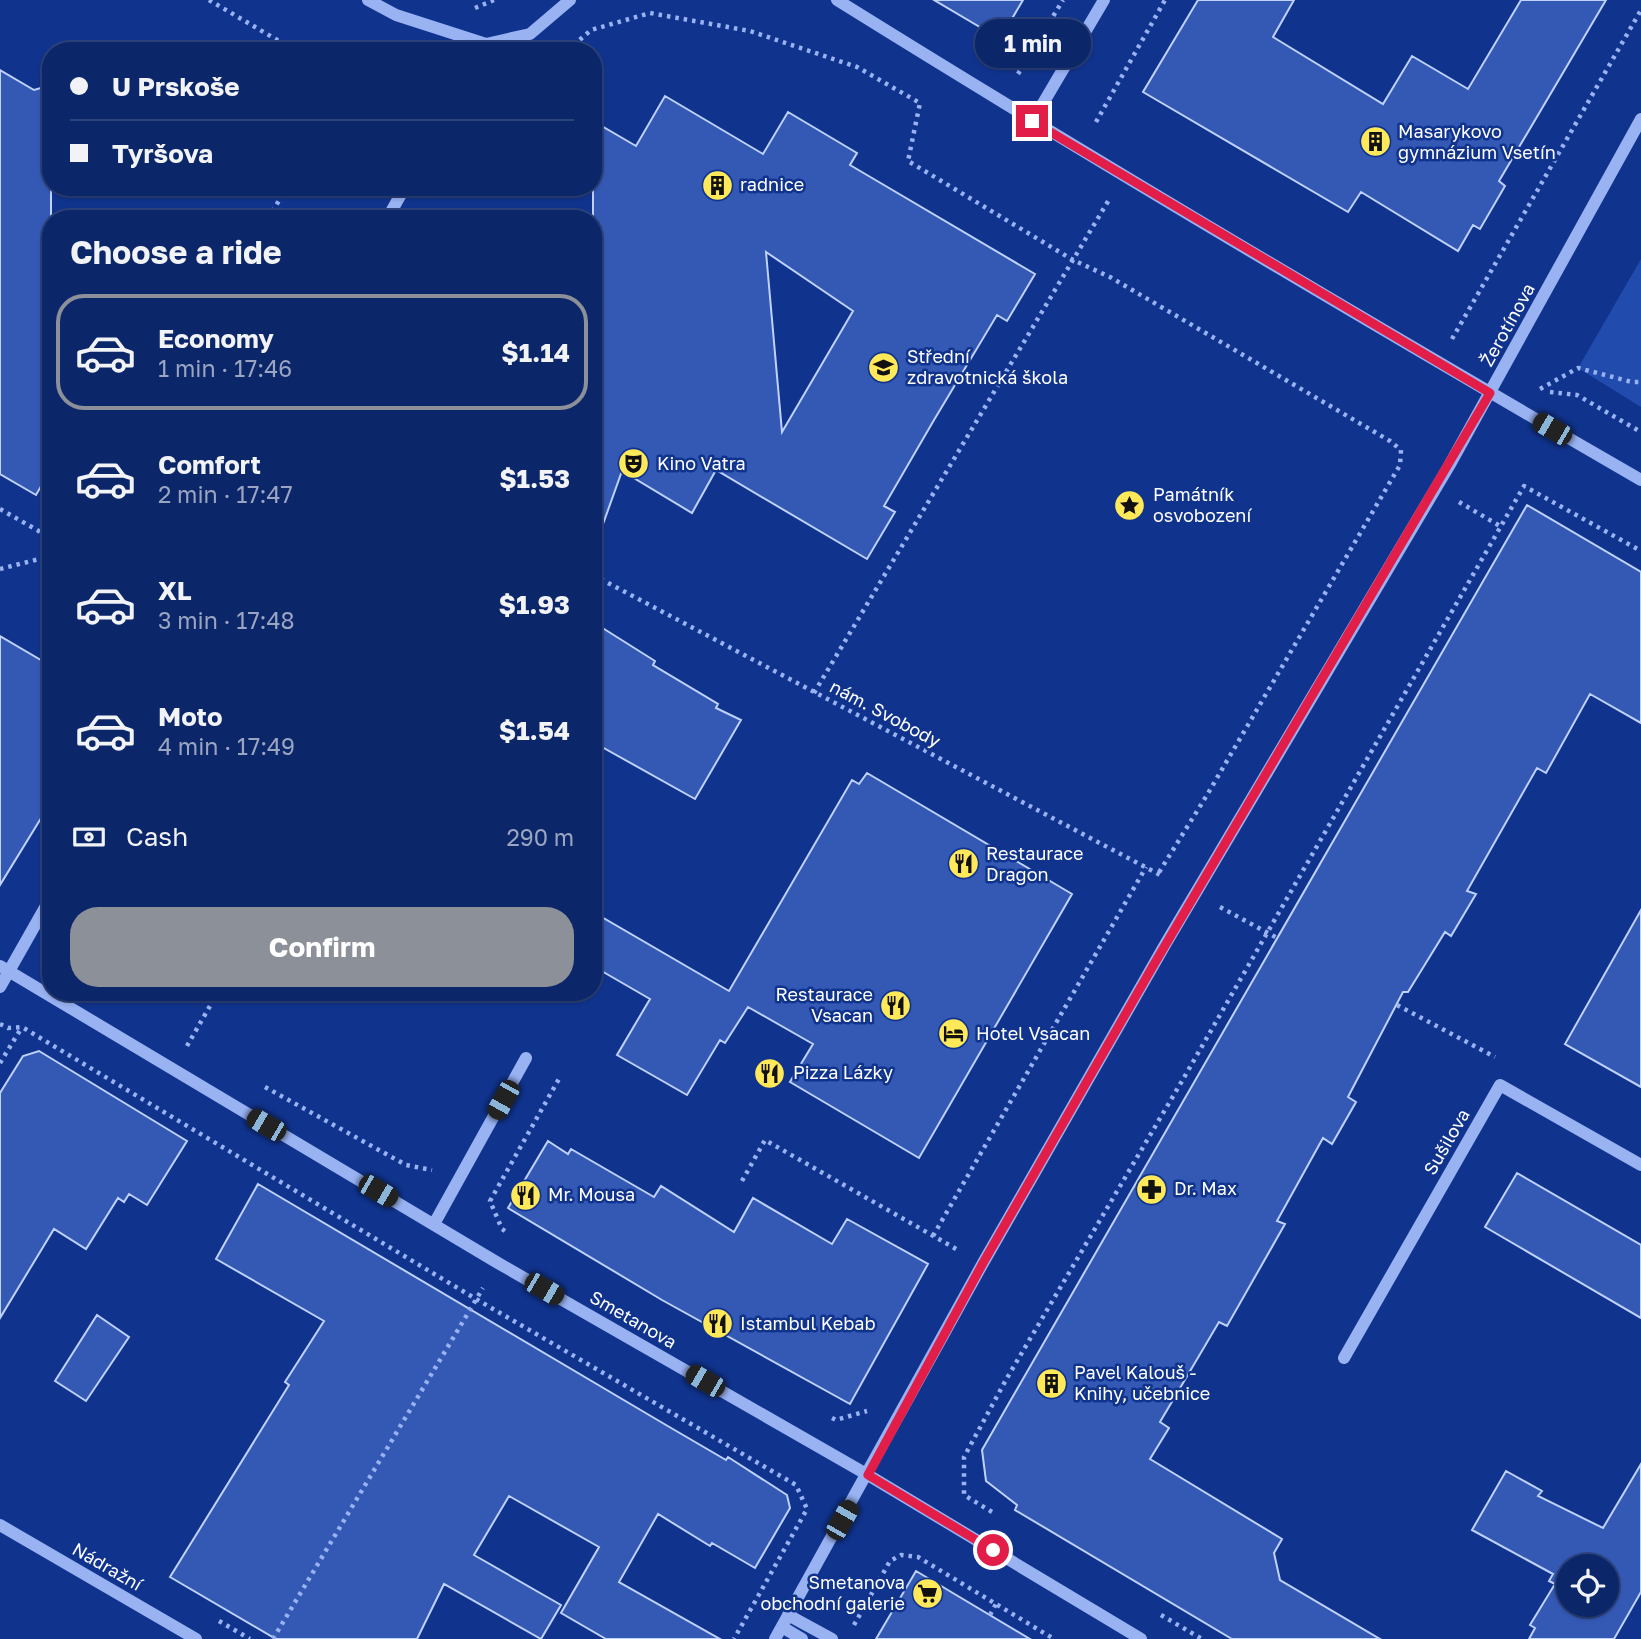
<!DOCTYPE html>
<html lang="en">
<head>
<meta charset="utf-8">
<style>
  body { margin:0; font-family:"Golos Text",sans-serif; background:#152e70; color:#f1f3f6; height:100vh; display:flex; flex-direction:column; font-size:26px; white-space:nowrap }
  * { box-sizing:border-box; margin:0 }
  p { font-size:23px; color:#9aa5c1 }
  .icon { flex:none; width:38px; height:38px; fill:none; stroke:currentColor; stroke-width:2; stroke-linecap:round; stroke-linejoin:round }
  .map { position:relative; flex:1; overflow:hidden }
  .drawer { position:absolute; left:42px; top:210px; width:560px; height:791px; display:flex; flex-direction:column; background:#0c266a; border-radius:28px; box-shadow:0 2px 5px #0004,0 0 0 2px #2c437e }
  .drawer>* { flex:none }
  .top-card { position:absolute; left:42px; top:42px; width:560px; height:154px; border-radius:28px; box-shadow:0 2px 5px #0004,0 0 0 2px #2c437e; display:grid; align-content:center; height:154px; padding:0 28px; background:#0c266a }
  .fabs { position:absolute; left:1556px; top:1554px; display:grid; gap:14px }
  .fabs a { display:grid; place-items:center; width:63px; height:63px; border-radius:50%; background:#0c266a; box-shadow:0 2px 5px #0004,0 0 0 2px #2c437e; font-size:35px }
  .end { position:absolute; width:32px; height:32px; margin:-16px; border:9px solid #e11d48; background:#fff; box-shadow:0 0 0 4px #fff }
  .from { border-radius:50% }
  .bubble { position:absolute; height:49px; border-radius:24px; background:#0c266a; box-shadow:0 2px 5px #0004,0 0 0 2px #2c437e; font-size:23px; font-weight:700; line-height:49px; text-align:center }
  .car { position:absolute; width:21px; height:42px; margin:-21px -10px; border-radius:9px; box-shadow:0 0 5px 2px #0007; background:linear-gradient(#222 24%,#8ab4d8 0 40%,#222 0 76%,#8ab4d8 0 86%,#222 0) }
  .top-card b { display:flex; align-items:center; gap:24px; height:66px; font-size:26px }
  .top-card b+b { border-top:2px solid #2c437e }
  .top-card i { width:18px; height:18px; background:#f1f3f6 }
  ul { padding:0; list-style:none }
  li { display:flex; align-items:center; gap:21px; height:116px; margin:0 14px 10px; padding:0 14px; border:4px solid transparent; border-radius:28px }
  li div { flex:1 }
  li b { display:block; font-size:26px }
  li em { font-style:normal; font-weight:700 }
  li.active { border-color:#8c9099 }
  li>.icon { width:63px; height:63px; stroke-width:1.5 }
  h2 { padding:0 28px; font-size:32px; line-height:84px }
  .pay { display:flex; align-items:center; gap:18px; height:77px; padding:0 28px; font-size:26px }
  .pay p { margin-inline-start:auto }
  .button { display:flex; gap:14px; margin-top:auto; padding:14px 28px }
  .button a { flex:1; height:80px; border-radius:28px; background:#8c9099; color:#fff; font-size:28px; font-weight:700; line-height:80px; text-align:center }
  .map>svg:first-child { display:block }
  .green { fill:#214bac }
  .building { fill:#3459b5; stroke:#bfd1fd; stroke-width:2; fill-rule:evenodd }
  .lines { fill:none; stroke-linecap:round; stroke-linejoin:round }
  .path { stroke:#98b2f2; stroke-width:4.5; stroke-dasharray:3.5 5; stroke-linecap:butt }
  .minor { stroke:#98b2f2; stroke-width:12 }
  .route { stroke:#e11d48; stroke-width:9 }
  .labels { text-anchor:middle; stroke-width:5; stroke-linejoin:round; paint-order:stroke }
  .poi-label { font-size:18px; fill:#fff; stroke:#10338d; text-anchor:start }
  .street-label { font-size:18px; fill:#fff; stroke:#10338d }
</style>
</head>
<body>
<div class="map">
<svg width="1641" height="1639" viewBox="0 0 1641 1639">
  <rect width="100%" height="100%" fill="#10338d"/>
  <!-- green -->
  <path class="green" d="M 1641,259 L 1641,407 L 1578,368 Z"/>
  <!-- building -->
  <path class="building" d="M 934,0 L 1023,0 L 1000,39 Z
    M 1198,0 L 1294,0 L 1273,37 L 1383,104 L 1412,56 L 1468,89 L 1521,0 L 1606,0 L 1499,181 L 1505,186 L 1480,229 L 1473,225 L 1458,251 L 1361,192 L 1348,212 L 1143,92 Z
    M 0,70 L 34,90 L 51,85 L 51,469 L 36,495 L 0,474 Z
    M 665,96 L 763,154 L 788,112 L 857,153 L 850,165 L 1035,274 L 1007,321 L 997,315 L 934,420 L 884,506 L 895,512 L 867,559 L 716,470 L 692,513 L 622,471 L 598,538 L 593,537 L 593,121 L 636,146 ZM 766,252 L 853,311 L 782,432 Z
    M 1527,505 L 1641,572 L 1641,723 L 1590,694 L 1546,773 L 1537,768 L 1467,891 L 1476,894 L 1451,936 L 1445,932 L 1408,992 L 1403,992 L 1348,1097 L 1356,1102 L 1332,1144 L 1323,1138 L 1277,1221 L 1285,1224 L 1227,1326 L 1219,1322 L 1160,1422 L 1169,1428 L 1150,1459 L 1282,1539 L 1274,1553 L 1280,1580 L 1380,1639 L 1232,1639 L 1015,1510 L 1017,1505 L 986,1481 L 982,1450 Z
    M 593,622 L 655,661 L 653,665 L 718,704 L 716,708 L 741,720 L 695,799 L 593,742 Z
    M 0,636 L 51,666 L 51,802 L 0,885 Z
    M 867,773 L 1072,894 L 919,1158 L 790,1082 L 813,1044 L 748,1007 L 725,1043 L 720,1040 L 687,1095 L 617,1055 L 650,999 L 593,966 L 593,912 L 729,991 L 852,780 L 859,784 Z
    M 1641,910 L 1641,1087 L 1565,1044 Z
    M 39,1051 L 187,1141 L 147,1205 L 129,1194 L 124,1202 L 118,1198 L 86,1249 L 54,1229 L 0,1318 L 0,1093 L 23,1056 Z
    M 548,1141 L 568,1154 L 571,1149 L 654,1197 L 661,1186 L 734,1232 L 753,1198 L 832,1244 L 847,1219 L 928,1264 L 850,1404 L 662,1300 L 508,1208 Z
    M 1517,1173 L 1641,1245 L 1641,1318 L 1485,1227 Z
    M 258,1184 L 666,1425 L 726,1460 L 728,1457 L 787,1495 L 790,1508 L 755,1568 L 712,1543 L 710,1546 L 658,1514 L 619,1582 L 720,1639 L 606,1639 L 561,1613 L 599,1547 L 509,1496 L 474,1555 L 561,1605 L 541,1639 L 444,1584 L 417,1639 L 276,1639 L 170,1577 L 289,1385 L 285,1382 L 324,1321 L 216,1259 Z
    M 97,1315 L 129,1337 L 86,1401 L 55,1381 Z
    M 1641,1464 L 1641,1592 L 1614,1639 L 1529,1639 L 1535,1628 L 1530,1625 L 1555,1584 L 1549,1581 L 1553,1574 L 1472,1530 L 1506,1471 L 1542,1491 L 1538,1496 L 1603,1528 ZM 1568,1566 L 1606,1566 L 1606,1605 L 1568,1605 Z
    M 916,1571 L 1030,1639 L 876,1639 Z"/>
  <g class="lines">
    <!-- path -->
    <path class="path" d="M 209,0 L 296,51
      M 475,8 L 494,0
      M 567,51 L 591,30 L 650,13 L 750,31 L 857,67 L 920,103 L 908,161 L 1073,260 L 1110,277 L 1390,441 L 1401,450 L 1400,465 L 1207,795 L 1158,874
      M 1018,74 L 1063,0
      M 1096,122 L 1165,0
      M 268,219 L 287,187
      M 1452,339 L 1641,10
      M 1540,389 L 1578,368 L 1632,382 L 1641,382
      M 1550,392 L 1577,395 L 1641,432
      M 1459,502 L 1500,526
      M 0,509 L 51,538
      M 0,569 L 51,556
      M 593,575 L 1164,877
      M 814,693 L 1110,198
      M 1220,907 L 1279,939
      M 1397,1005 L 1495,1057
      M 0,1024 L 8,1028 L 22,1027 L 476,1299 L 796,1485 L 807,1509 L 734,1639
      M 187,1046 L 218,992
      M 0,1063 L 22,1027
      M 265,1087 L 406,1165 L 432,1170
      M 742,1181 L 765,1140 L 958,1250
      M 505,1231 L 502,1229 L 490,1201 L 560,1077
      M 933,1236 L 1146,867
      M 832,1418 L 836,1420 L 867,1411
      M 992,1512 L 964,1495 L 964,1457 L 1007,1378 L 1182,1081 L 1524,486 L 1641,551
      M 990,1615 L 996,1604
      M 1161,1615 L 1202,1639
      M 219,1621 L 250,1639
      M 854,1625 L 890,1561 L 901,1555 L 918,1557 L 1054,1639
      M 273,1639 L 483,1288"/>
    <!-- minor -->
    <path class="minor" d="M 368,0 L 396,15 L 486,44
      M 837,0 C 1102,165 1371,324 1641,480
      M 483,50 L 486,44 L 530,34 L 570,0
      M 1032,122 L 1104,0
      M 387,219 L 405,187
      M 0,966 L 498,1263 L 868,1475 L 1141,1639
      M 0,987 L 51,897
      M 434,1224 L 526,1058
      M 1344,1358 L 1500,1085 L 1641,1165
      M 0,1525 L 196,1639
      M 788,1615 L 832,1639
      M 782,1627 L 802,1639
      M 775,1639 L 983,1263 L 1166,943 L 1449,466 L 1641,119"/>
  </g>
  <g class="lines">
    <!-- route -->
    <path class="route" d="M 993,1550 L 868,1475 L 983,1263 L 1153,966 L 1490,393 L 1032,121"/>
  </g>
  <!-- icons -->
  <defs>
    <symbol id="building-disc" viewBox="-11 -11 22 22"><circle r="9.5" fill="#ffe959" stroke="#10338d"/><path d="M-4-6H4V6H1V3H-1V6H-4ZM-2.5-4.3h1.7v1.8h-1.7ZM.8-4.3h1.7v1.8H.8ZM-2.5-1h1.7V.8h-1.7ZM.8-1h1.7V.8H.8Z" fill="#111"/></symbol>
    <symbol id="school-disc" viewBox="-11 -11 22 22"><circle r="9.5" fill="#ffe959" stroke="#10338d"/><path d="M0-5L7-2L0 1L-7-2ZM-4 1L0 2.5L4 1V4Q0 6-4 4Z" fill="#111"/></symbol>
    <symbol id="theatre-disc" viewBox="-11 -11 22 22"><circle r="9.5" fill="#ffe959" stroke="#10338d"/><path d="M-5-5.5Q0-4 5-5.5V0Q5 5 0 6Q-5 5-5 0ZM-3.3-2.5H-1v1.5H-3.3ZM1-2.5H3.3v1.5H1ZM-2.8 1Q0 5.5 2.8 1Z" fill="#111"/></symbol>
    <symbol id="sight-disc" viewBox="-11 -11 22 22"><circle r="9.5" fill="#ffe959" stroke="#10338d"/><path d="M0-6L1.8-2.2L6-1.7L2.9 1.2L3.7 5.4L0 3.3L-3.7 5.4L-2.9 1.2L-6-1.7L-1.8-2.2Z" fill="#111"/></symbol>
    <symbol id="restaurant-disc" viewBox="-11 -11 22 22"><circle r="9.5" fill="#ffe959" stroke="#10338d"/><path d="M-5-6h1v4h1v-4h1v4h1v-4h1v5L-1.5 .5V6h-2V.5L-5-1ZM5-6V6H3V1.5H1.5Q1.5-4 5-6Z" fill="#111"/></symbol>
    <symbol id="hotel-disc" viewBox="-11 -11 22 22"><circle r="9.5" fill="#ffe959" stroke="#10338d"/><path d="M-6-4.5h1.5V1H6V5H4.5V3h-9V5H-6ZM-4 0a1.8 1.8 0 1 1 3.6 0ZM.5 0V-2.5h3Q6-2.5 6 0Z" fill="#111"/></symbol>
    <symbol id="pharmacy-disc" viewBox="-11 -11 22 22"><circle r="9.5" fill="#ffe959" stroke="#10338d"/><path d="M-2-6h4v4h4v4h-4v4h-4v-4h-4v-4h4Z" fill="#111"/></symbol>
    <symbol id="supermarket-disc" viewBox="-11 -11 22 22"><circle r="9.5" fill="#ffe959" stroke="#10338d"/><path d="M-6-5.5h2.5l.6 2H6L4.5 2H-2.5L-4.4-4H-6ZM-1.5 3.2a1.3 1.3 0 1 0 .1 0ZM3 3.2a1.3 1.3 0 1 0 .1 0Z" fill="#111"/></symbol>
  </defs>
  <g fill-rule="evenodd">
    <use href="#building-disc" x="1358" y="124" width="35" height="35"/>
    <use href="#building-disc" x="700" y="168" width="35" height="35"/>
    <use href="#school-disc" x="866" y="350" width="35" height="35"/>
    <use href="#theatre-disc" x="616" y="446" width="35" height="35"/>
    <use href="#sight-disc" x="1112" y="488" width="35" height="35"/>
    <use href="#restaurant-disc" x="946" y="846" width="35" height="35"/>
    <use href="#restaurant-disc" x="878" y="988" width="35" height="35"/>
    <use href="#hotel-disc" x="936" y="1016" width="35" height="35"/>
    <use href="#restaurant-disc" x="752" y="1056" width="35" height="35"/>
    <use href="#pharmacy-disc" x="1134" y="1172" width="35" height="35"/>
    <use href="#restaurant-disc" x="508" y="1178" width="35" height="35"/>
    <use href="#restaurant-disc" x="700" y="1306" width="35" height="35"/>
    <use href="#building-disc" x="1034" y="1366" width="35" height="35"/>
    <use href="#supermarket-disc" x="910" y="1576" width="35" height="35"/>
  </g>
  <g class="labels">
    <!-- poi labels -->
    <g class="poi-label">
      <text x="1398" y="138">Masarykovo<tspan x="1398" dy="21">gymnázium Vsetín</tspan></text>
      <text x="740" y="191">radnice</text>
      <text x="907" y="363">Střední<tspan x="907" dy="21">zdravotnická škola</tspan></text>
      <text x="657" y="470">Kino Vatra</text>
      <text x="1153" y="501">Památník<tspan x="1153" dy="21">osvobození</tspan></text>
      <text x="986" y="860">Restaurace<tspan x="986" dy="21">Dragon</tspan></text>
      <text x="873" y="1001" text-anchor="end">Restaurace<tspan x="873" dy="21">Vsacan</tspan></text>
      <text x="976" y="1040">Hotel Vsacan</text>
      <text x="793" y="1079">Pizza Lázky</text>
      <text x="1174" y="1195">Dr. Max</text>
      <text x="548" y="1201">Mr. Mousa</text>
      <text x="740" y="1330">Istambul Kebab</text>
      <text x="1074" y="1379">Pavel Kalouš -<tspan x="1074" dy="21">Knihy, učebnice</tspan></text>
      <text x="905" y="1589" text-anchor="end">Smetanova<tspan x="905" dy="21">obchodní galerie</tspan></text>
    </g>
    <!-- street labels -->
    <g class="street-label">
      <text transform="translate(1508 325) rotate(-61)" y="6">Žerotínova</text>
      <text transform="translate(885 714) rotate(28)" y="6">nám. Svobody</text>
      <text transform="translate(1447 1142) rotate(-60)" y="6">Sušilova</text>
      <text transform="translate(633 1320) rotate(30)" y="6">Smetanova</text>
      <text transform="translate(107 1567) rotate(30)" y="6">Nádražní</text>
    </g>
  </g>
</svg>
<div class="fabs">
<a><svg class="icon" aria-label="locate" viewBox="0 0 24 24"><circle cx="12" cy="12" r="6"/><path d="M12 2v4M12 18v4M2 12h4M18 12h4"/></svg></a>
</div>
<i class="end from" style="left:993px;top:1550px"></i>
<i class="end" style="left:1032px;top:121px"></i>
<div class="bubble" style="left:975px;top:19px;width:116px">1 min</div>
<i class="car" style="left:1552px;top:429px;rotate:300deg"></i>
<i class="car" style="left:503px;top:1100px;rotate:209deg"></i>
<i class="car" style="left:266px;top:1125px;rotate:300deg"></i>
<i class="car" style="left:378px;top:1191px;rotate:120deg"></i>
<i class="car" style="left:544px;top:1289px;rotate:120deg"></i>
<i class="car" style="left:705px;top:1381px;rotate:300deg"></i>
<i class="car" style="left:842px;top:1520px;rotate:30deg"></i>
<div class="top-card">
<b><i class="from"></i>U Prskoše</b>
<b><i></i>Tyršova</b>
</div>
<section class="drawer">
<h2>Choose a ride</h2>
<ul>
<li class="active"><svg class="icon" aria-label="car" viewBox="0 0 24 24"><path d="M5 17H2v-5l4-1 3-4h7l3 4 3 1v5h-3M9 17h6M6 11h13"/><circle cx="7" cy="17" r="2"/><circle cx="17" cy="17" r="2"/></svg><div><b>Economy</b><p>1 min · 17:46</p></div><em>$1.14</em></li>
<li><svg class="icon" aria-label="car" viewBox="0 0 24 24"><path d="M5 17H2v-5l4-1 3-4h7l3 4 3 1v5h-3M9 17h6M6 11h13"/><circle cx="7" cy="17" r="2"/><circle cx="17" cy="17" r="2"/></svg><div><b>Comfort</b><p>2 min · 17:47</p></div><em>$1.53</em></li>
<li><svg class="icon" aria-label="car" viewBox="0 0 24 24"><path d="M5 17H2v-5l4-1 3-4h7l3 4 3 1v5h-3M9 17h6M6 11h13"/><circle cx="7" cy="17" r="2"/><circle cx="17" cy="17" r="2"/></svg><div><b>XL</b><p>3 min · 17:48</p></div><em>$1.93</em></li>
<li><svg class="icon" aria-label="car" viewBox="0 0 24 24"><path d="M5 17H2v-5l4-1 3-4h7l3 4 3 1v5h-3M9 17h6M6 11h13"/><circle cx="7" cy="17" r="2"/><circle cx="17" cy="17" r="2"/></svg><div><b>Moto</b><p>4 min · 17:49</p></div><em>$1.54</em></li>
</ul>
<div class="pay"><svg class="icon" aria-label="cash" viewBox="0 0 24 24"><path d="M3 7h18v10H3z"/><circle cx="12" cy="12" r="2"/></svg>Cash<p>290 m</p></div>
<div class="button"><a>Confirm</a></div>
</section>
</div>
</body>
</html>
